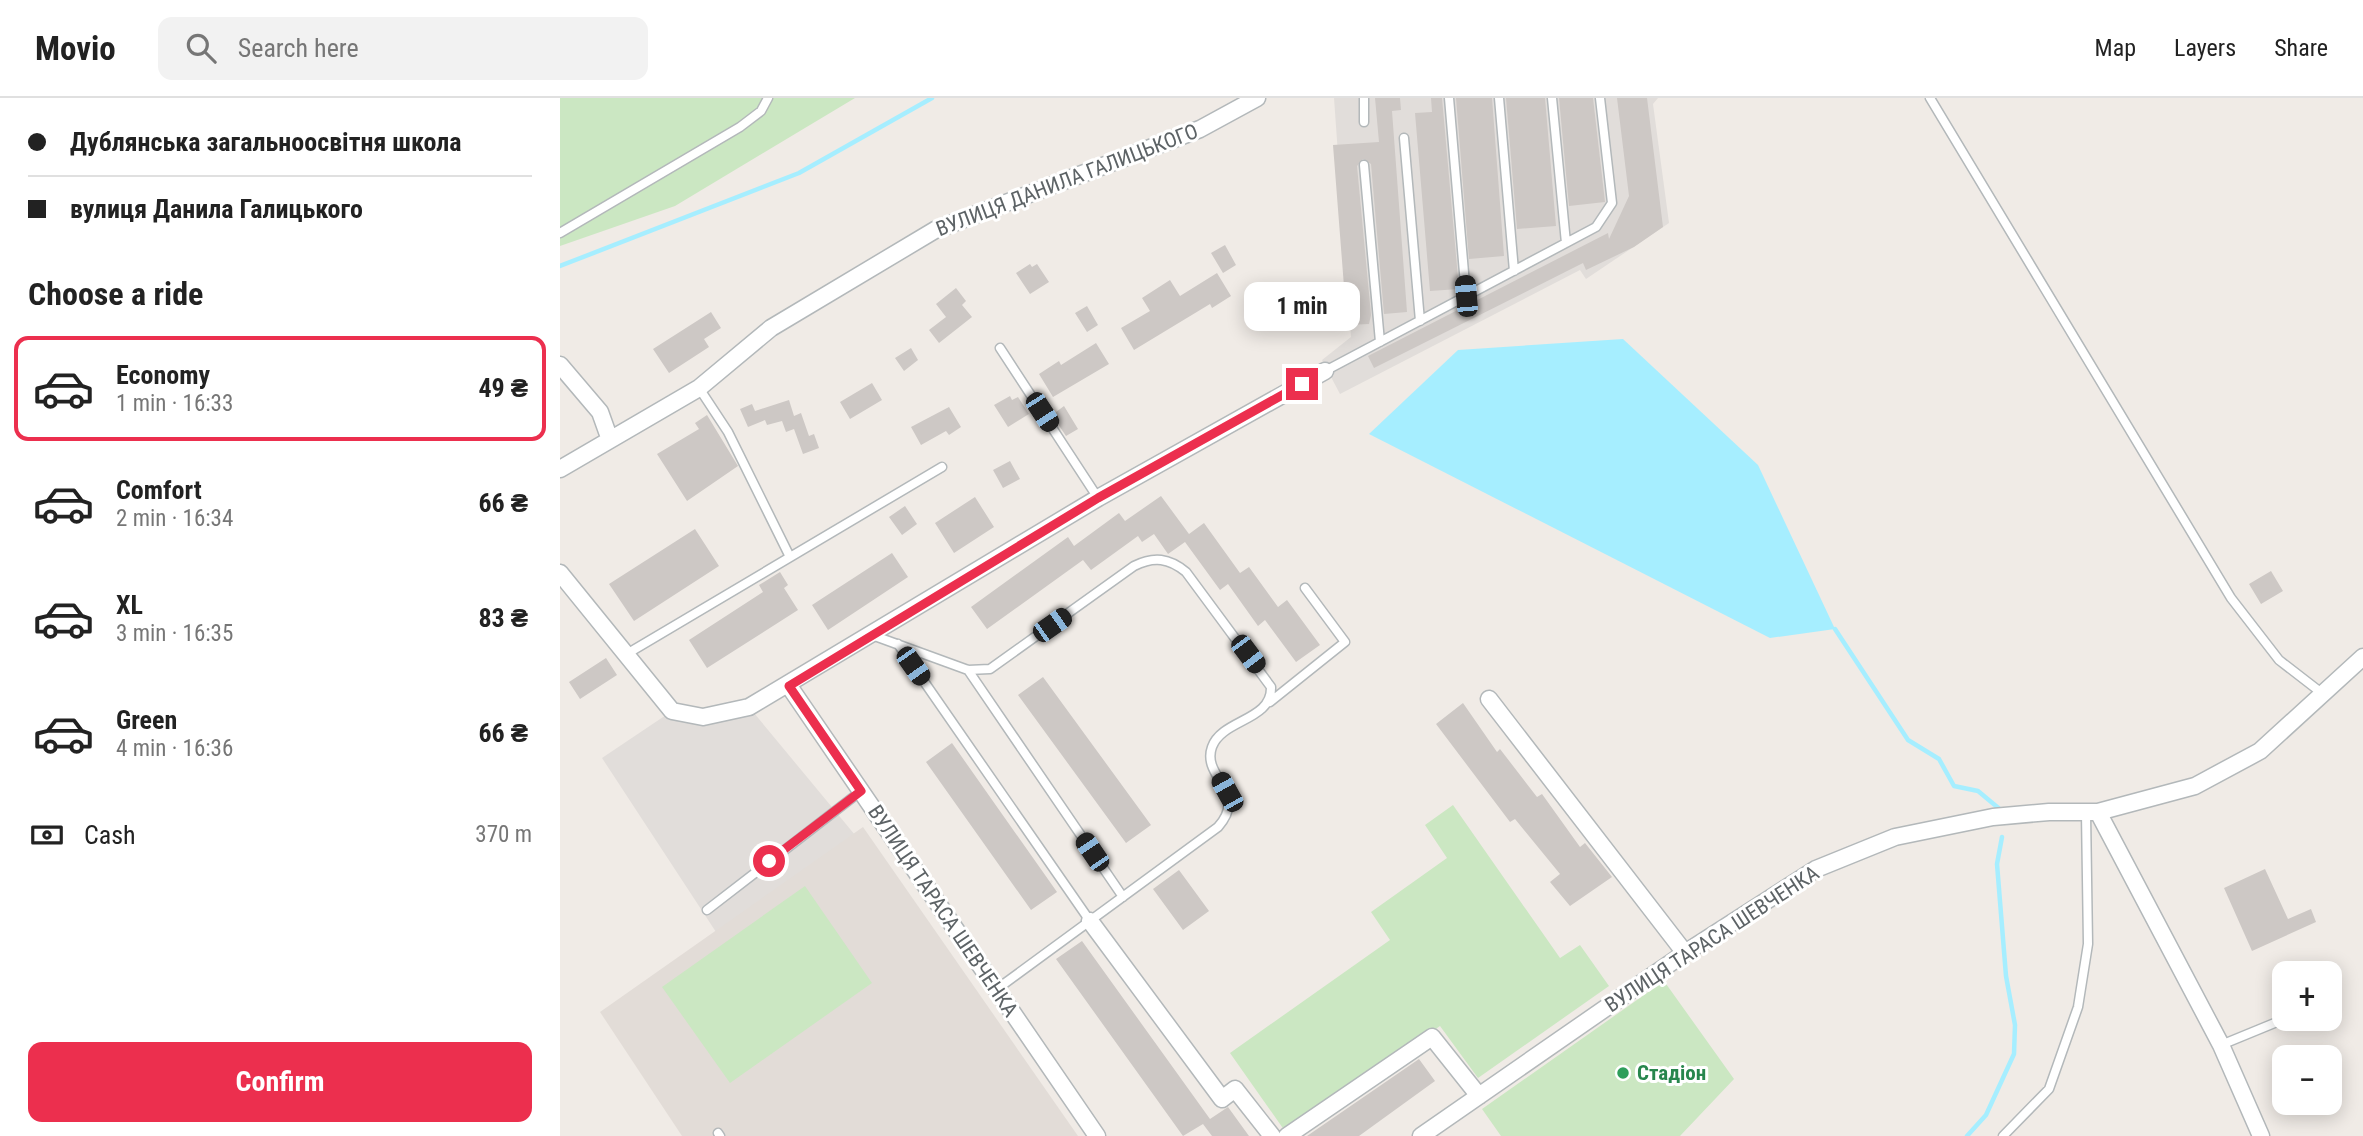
<!DOCTYPE html>
<html lang="en">
<head>
<meta charset="utf-8">
<style>
  body { margin:0; font-family:"Roboto Condensed",sans-serif; background:#f2f2f2; color:#222; height:100vh; display:flex; flex-direction:column; font-size:26px; white-space:nowrap }
  * { box-sizing:border-box; margin:0 }
  p { font-size:23px; color:#767676 }
  .icon { flex:none; width:38px; height:38px; fill:none; stroke:currentColor; stroke-width:2; stroke-linecap:round; stroke-linejoin:round }
  .map { position:relative; flex:1; overflow:hidden }
  .side { display:flex; flex-direction:column; background:#fff; width:560px }
  .side>* { flex:none }
  .banner { display:grid; align-content:center; height:154px; padding:0 28px; background:#fff }
  .controls { position:absolute; left:1712px; top:863px; display:grid; gap:14px }
  .controls a { display:grid; place-items:center; width:70px; height:70px; border-radius:14px; background:#fff; box-shadow:0 4px 18px #0003; font-size:35px }
  .end { position:absolute; width:32px; height:32px; margin:-16px; border:9px solid #ec2f4e; background:#fff; box-shadow:0 0 0 4px #fff }
  .from { border-radius:50% }
  .bubble { position:absolute; height:49px; border-radius:14px; background:#fff; box-shadow:0 4px 18px #0003; font-size:23px; font-weight:700; line-height:49px; text-align:center }
  .car { position:absolute; width:21px; height:42px; margin:-21px -10px; border-radius:9px; box-shadow:0 0 5px 2px #0007; background:linear-gradient(#222 24%,#8ab4d8 0 40%,#222 0 76%,#8ab4d8 0 86%,#222 0) }
  .banner b { display:flex; align-items:center; gap:24px; height:66px; font-size:26px }
  .banner b+b { border-top:2px solid #e0e0e0 }
  .banner i { width:18px; height:18px; background:#222 }
  ul { padding:0; list-style:none }
  li { display:flex; align-items:center; gap:21px; height:105px; margin:0 14px 10px; padding:0 14px; border:4px solid transparent; border-radius:14px }
  li div { flex:1 }
  li b { display:block; font-size:26px }
  li em { font-style:normal; font-weight:700 }
  li.active { border-color:#ec2f4e }
  li>.icon { width:63px; height:63px; stroke-width:1.5 }
  h2 { padding:0 28px; font-size:32px; line-height:84px }
  .pay { display:flex; align-items:center; gap:18px; height:77px; padding:0 28px; font-size:26px }
  .pay p { margin-inline-start:auto }
  .cta { display:flex; gap:14px; margin-top:auto; padding:14px 28px }
  .cta a { flex:1; height:80px; border-radius:14px; background:#ec2f4e; color:#fff; font-size:28px; font-weight:700; line-height:80px; text-align:center }
  header { display:flex; align-items:center; gap:42px; box-sizing:border-box; height:98px; padding:0 35px; background:#fff; border-bottom:2px solid #e0e0e0 }
  header strong { font-size:33px }
  nav { display:flex; gap:38px; margin-inline-start:auto; font-size:24px }
  .search { width:490px; height:63px; background:#f2f2f2; display:flex; align-items:center; gap:18px; box-sizing:border-box; padding:0 24px; border-radius:14px; color:#767676; font-size:26px }
  main { display:flex; flex:1; min-height:0 }
  .map>svg:first-child { display:block }
  .industrial { fill:#e1ddda }
  .education { fill:#e2dcd7 }
  .green { fill:#cbe7c2 }
  .water { fill:#a6eeff }
  .lines { fill:none; stroke-linecap:round; stroke-linejoin:round }
  .stream { stroke:#a6eeff; stroke-width:4.5 }
  .building { fill:#cdc8c5 }
  .service-casing { stroke:#b3b8ba; stroke-width:11 }
  .minor-casing { stroke:#b3b8ba; stroke-width:19 }
  .service { stroke:#fff; stroke-width:8 }
  .minor { stroke:#fff; stroke-width:16 }
  .route { stroke:#ec2f4e; stroke-width:9 }
  .leisure-dot { fill:#2e9e5b; stroke:#fff; stroke-width:2.5 }
  .labels { text-anchor:middle; stroke-width:6; stroke-linejoin:round; paint-order:stroke }
  .street-label { font-size:21px; fill:#5d6366; stroke:#fff }
  .leisure-label { font-size:21px; font-weight:bold; fill:#27864d; stroke:#fff; text-anchor:start }
</style>
</head>
<body>
<header>
<strong>Movio</strong>
<div class="search"><svg class="icon" aria-label="search" viewBox="0 0 24 24"><circle cx="10" cy="10" r="6"/><path d="M15 15l6 6"/></svg>Search here</div>
<nav><a>Map</a><a>Layers</a><a>Share</a></nav>
</header>
<main>
<section class="side">
<div class="banner">
<b><i class="from"></i>Дублянська загальноосвітня школа</b>
<b><i></i>вулиця Данила Галицького</b>
</div>
<h2>Choose a ride</h2>
<ul>
<li class="active"><svg class="icon" aria-label="car" viewBox="0 0 24 24"><path d="M5 17H2v-5l4-1 3-4h7l3 4 3 1v5h-3M9 17h6M6 11h13"/><circle cx="7" cy="17" r="2"/><circle cx="17" cy="17" r="2"/></svg><div><b>Economy</b><p>1 min · 16:33</p></div><em>49 ₴</em></li>
<li><svg class="icon" aria-label="car" viewBox="0 0 24 24"><path d="M5 17H2v-5l4-1 3-4h7l3 4 3 1v5h-3M9 17h6M6 11h13"/><circle cx="7" cy="17" r="2"/><circle cx="17" cy="17" r="2"/></svg><div><b>Comfort</b><p>2 min · 16:34</p></div><em>66 ₴</em></li>
<li><svg class="icon" aria-label="car" viewBox="0 0 24 24"><path d="M5 17H2v-5l4-1 3-4h7l3 4 3 1v5h-3M9 17h6M6 11h13"/><circle cx="7" cy="17" r="2"/><circle cx="17" cy="17" r="2"/></svg><div><b>XL</b><p>3 min · 16:35</p></div><em>83 ₴</em></li>
<li><svg class="icon" aria-label="car" viewBox="0 0 24 24"><path d="M5 17H2v-5l4-1 3-4h7l3 4 3 1v5h-3M9 17h6M6 11h13"/><circle cx="7" cy="17" r="2"/><circle cx="17" cy="17" r="2"/></svg><div><b>Green</b><p>4 min · 16:36</p></div><em>66 ₴</em></li>
</ul>
<div class="pay"><svg class="icon" aria-label="cash" viewBox="0 0 24 24"><path d="M3 7h18v10H3z"/><circle cx="12" cy="12" r="2"/></svg>Cash<p>370 m</p></div>
<div class="cta"><a>Confirm</a></div>
</section>
<div class="map">
<svg width="1803" height="1038" viewBox="0 0 1803 1038">
  <rect width="100%" height="100%" fill="#f0ebe6"/>
  <!-- industrial -->
  <path class="industrial" d="M 774,0 L 1098,0 L 1093,6 L 1109,125 L 1026,181 L 1020,172 L 780,296 L 762,262 L 791,239 Z
    M 189,609 L 295,737 L 156,834 L 42,660 L 112,613 Z"/>
  <!-- education -->
  <path class="education" d="M 303,729 L 518,1038 L 122,1038 L 40,914 Z"/>
  <!-- green -->
  <path class="green" d="M 0,0 L 295,0 L 115,108 L 0,148 Z
    M 893,707 L 1000,860 L 1020,847 L 1049,888 L 918,980 L 880,928 L 727,1036 L 670,955 L 830,842 L 811,814 L 887,760 L 865,727 Z
    M 245,788 L 312,885 L 170,985 L 102,889 Z
    M 1104,883 L 1174,981 L 1120,1038 L 941,1038 L 922,1011 Z"/>
  <!-- water -->
  <path class="water" d="M 1063,241 L 1198,367 L 1275,531 L 1210,540 L 809,336 L 898,252 Z"/>
  <g class="lines">
    <!-- stream -->
    <path class="stream" d="M 0,168 L 239,75 L 372,0
      M 1275,531 L 1348,642 L 1379,661 L 1394,688 L 1418,693 L 1442,713
      M 1407,1038 L 1426,1017 L 1454,956 L 1455,927 L 1446,878 L 1437,766 L 1442,739"/>
  </g>
  <!-- building -->
  <path class="building" d="M 815,0 L 840,0 L 841,12 L 832,13 L 847,214 L 824,216 L 811,66 L 803,61 L 797,68 L 811,217 L 809,226 L 787,227 L 773,47 L 819,44 Z
    M 871,0 L 882,0 L 899,191 L 870,193 L 855,15 L 872,14 Z
    M 896,0 L 932,0 L 944,158 L 909,161 Z
    M 946,0 L 985,0 L 996,128 L 957,131 Z
    M 999,0 L 1033,0 L 1045,104 L 1009,108 Z
    M 1057,0 L 1087,0 L 1103,129 L 1074,149 L 1026,172 L 1023,165 L 814,270 L 808,258 L 1048,135 L 1049,141 L 1069,98 Z
    M 665,147 L 676,167 L 663,175 L 651,155 Z
    M 470,166 L 472,169 L 477,166 L 489,184 L 470,196 L 456,175 Z
    M 657,175 L 671,198 L 652,210 L 650,206 L 574,252 L 561,230 L 590,213 L 582,200 L 610,182 L 620,198 Z
    M 396,190 L 406,203 L 402,207 L 412,219 L 379,245 L 369,232 L 386,219 L 376,206 Z
    M 527,208 L 538,227 L 527,234 L 515,215 Z
    M 151,214 L 161,230 L 144,241 L 149,249 L 109,275 L 93,251 Z
    M 536,245 L 549,266 L 493,299 L 479,276 L 499,263 L 501,267 Z
    M 351,250 L 358,262 L 344,273 L 335,260 Z
    M 312,285 L 322,302 L 290,321 L 280,304 Z
    M 450,298 L 452,302 L 458,299 L 469,316 L 448,329 L 434,307 Z
    M 229,302 L 234,318 L 241,315 L 249,338 L 254,336 L 259,350 L 243,356 L 234,331 L 226,334 L 222,323 L 207,327 L 205,322 L 188,329 L 180,311 L 192,306 L 195,313 Z
    M 504,308 L 518,331 L 506,338 L 492,317 Z
    M 389,309 L 401,329 L 389,337 L 386,333 L 361,347 L 351,329 Z
    M 147,317 L 178,368 L 127,403 L 97,356 L 139,331 L 135,325 Z
    M 450,363 L 460,381 L 443,390 L 433,372 Z
    M 601,398 L 629,436 L 644,425 L 680,475 L 689,469 L 718,509 L 727,502 L 760,547 L 736,564 L 705,522 L 698,528 L 668,486 L 660,492 L 625,444 L 608,456 L 594,436 L 582,444 L 578,438 L 531,472 L 523,462 L 427,531 L 411,509 L 508,439 L 514,448 L 559,415 L 565,423 Z
    M 415,399 L 434,429 L 394,455 L 375,425 Z
    M 345,408 L 357,426 L 342,437 L 329,419 Z
    M 135,431 L 159,468 L 74,523 L 49,486 Z
    M 332,455 L 348,479 L 268,532 L 252,507 Z
    M 1711,473 L 1723,493 L 1701,506 L 1689,486 Z
    M 220,474 L 228,487 L 224,490 L 238,512 L 147,570 L 129,542 L 203,494 L 199,487 Z
    M 46,560 L 57,577 L 20,601 L 9,584 Z
    M 483,579 L 591,727 L 566,745 L 458,597 Z
    M 903,605 L 937,654 L 940,651 L 977,699 L 982,696 L 1020,749 L 1025,745 L 1052,779 L 1010,808 L 990,784 L 1000,776 L 955,721 L 950,724 L 876,626 Z
    M 392,645 L 497,794 L 471,812 L 366,664 Z
    M 1705,771 L 1728,821 L 1751,811 L 1756,824 L 1692,853 L 1664,790 Z
    M 619,772 L 649,813 L 623,832 L 593,791 Z
    M 522,843 L 650,1021 L 668,1009 L 689,1038 L 652,1038 L 643,1026 L 623,1038 L 496,861 Z
    M 859,961 L 875,983 L 799,1038 L 747,1038 Z"/>
  <g class="lines">
    <defs>
      <path id="service" d="M 804,0 L 804,24
        M 889,0 L 906,198
        M 939,0 L 954,173
        M 992,0 L 1006,145
        M 1370,0 L 1671,500 L 1719,562 L 1763,596
        M 844,40 L 860,223
        M 804,67 L 820,244
        M 0,135 L 180,29 L 201,13 L 208,0
        M 440,250 L 538,400
        M 765,273 L 1036,129 L 1052,105 L 1040,0
        M 139,290 L 168,334 L 230,459
        M 312,537 L 408,572 L 430,571 L 574,468 C 594,458 609,460 626,474 L 711,589 C 712,623 662,621 652,649 C 641,679 689,694 658,729 L 437,891
        M 338,546 L 530,823
        M 65,557 L 382,369
        M 408,572 L 563,799
        M 710,604 L 785,544 L 745,490
        M 147,812 L 301,693
        M 1661,947 L 1717,924 L 1721,913 L 1720,884
        M 158,1035 L 160,1038
        M 1443,1038 L 1489,991 L 1518,909 L 1528,846 L 1526,715"/>
      <path id="minor" d="M 0,267 L 40,314 L 50,342
        M 0,371 L 139,290 L 211,230 L 375,132 L 640,31 L 697,0
        M 0,475 L 112,613 L 143,619 L 189,609 L 538,400 L 765,273
        M 229,588 L 537,1038
        M 929,601 L 1125,855
        M 1538,714 L 1661,947 L 1701,1038
        M 530,823 L 662,1001 L 675,991 L 712,1038
        M 727,1038 L 872,939 L 919,998
        M 861,1038 L 1125,855 L 1256,771 L 1335,739 L 1433,719 L 1489,714 L 1538,714 L 1635,688 L 1700,653 L 1803,559"/>
    </defs>
    <!-- service casing -->
    <use href="#service" class="service-casing"/>
    <!-- minor casing -->
    <use href="#minor" class="minor-casing"/>
    <!-- service -->
    <use href="#service" class="service"/>
    <!-- minor -->
    <use href="#minor" class="minor"/>
  </g>
  <g class="lines">
    <!-- route -->
    <path class="route" d="M 209,763 L 301,693 L 229,588 L 538,400 L 742,286"/>
  </g>
  <!-- markers -->
  <circle class="leisure-dot" cx="1063" cy="975" r="7"/>
  <g class="labels">
    <!-- street labels -->
    <g class="street-label">
      <text transform="translate(507 82) rotate(-21)" y="7">ВУЛИЦЯ ДАНИЛА ГАЛИЦЬКОГО</text>
      <text transform="translate(383 813) rotate(56)" y="7">ВУЛИЦЯ ТАРАСА ШЕВЧЕНКА</text>
      <text transform="translate(1152 841) rotate(-33)" y="7">ВУЛИЦЯ ТАРАСА ШЕВЧЕНКА</text>
    </g>
    <!-- leisure labels -->
    <g class="leisure-label">
      <text x="1077" y="982">Стадіон</text>
    </g>
  </g>
</svg>
<div class="controls">
<a>+</a>
<a>−</a>
</div>
<i class="end from" style="left:209px;top:763px"></i>
<i class="end" style="left:742px;top:286px"></i>
<div class="bubble" style="left:684px;top:184px;width:116px">1 min</div>
<i class="car" style="left:906px;top:198px;rotate:355deg"></i>
<i class="car" style="left:482px;top:314px;rotate:147deg"></i>
<i class="car" style="left:492px;top:527px;rotate:55deg"></i>
<i class="car" style="left:688px;top:556px;rotate:143deg"></i>
<i class="car" style="left:353px;top:568px;rotate:145deg"></i>
<i class="car" style="left:667px;top:694px;rotate:331deg"></i>
<i class="car" style="left:532px;top:754px;rotate:326deg"></i>
</div>
</main>
</body>
</html>
